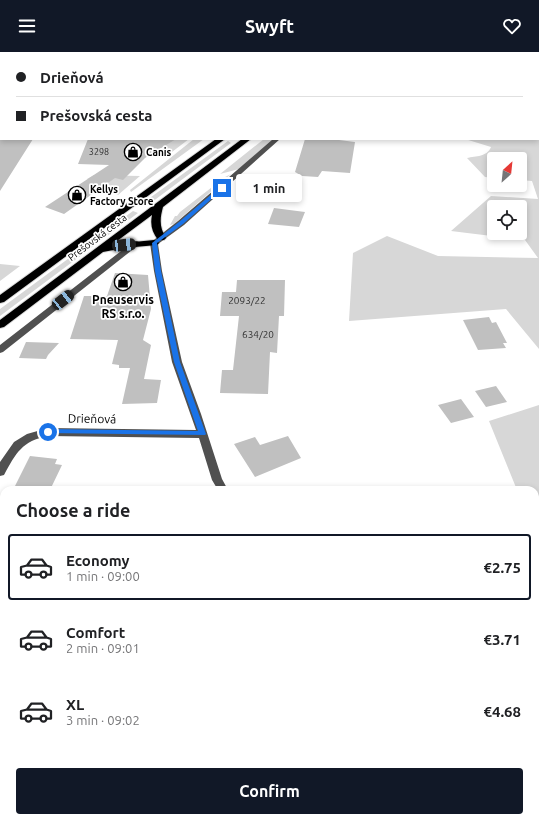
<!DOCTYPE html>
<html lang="en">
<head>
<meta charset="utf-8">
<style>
  body { margin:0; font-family:Ubuntu,sans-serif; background:#f6f6f6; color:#202124; height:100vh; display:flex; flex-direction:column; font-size:15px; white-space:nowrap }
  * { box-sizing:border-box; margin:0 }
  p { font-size:13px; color:#757577 }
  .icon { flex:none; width:22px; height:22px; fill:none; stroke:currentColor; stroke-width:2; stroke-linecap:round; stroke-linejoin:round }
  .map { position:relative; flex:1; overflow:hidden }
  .sheet { position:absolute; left:0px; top:434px; width:539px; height:336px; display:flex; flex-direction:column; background:#fff; border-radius:12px 12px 0 0; box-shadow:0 2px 6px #0003 }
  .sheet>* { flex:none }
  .banner { position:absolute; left:0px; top:0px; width:539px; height:88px; box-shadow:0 2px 6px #0003; display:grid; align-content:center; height:88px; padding:0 16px; background:#fff }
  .needle { width:26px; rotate:27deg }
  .controls { position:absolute; left:487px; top:100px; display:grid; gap:8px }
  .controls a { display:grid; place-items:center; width:40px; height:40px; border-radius:4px; background:#fff; box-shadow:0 2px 6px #0003; font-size:20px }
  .end { position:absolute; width:18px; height:18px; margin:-9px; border:5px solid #1a73e8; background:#fff; box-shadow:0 0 0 2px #fff }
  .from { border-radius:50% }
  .bubble { position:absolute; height:28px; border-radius:4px; background:#fff; box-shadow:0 2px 6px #0003; font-size:13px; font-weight:600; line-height:28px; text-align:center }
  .car { position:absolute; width:12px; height:24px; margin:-12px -6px; border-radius:5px; box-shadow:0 0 3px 1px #0007; background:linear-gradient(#222 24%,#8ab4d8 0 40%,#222 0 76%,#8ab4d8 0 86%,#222 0) }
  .banner b { display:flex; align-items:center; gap:14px; height:38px; font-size:15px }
  .banner b+b { border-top:1px solid #e0e0e0 }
  .banner i { width:10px; height:10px; background:#202124 }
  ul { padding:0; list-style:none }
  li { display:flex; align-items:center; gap:12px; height:66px; margin:0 8px 6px; padding:0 8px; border:2px solid transparent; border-radius:4px }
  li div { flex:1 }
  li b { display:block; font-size:15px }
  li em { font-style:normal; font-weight:600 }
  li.current { border-color:#111827 }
  li>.icon { width:36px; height:36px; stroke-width:1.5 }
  h2 { padding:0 16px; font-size:18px; line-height:48px }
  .cta { display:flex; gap:8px; margin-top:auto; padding:8px 16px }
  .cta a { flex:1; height:46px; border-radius:4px; background:#111827; color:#fff; font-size:16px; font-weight:600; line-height:46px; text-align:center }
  header { display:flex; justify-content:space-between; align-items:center; height:52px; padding:0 16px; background:#111827; color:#fff; font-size:18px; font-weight:600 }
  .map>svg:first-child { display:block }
  .green { fill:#d7d7d7; fill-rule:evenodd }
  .building { fill:#c0c0c0 }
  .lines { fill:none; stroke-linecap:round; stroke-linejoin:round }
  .highway-casing { stroke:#dbdbdb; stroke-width:2 }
  .minor { fill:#505050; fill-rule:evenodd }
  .highway { fill:#000; fill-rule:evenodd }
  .route { fill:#1a73e8 }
  .labels { text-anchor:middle; stroke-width:3.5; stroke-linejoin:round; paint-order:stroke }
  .far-number-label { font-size:9px; fill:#303030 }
  .far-poi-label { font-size:10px; font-weight:bold; fill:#000; stroke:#fff; text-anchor:start }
  .far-street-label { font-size:10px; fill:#000; stroke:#fff }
  .number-label { font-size:10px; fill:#303030 }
  .poi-label { font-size:12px; font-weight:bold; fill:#000; stroke:#fff }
  .street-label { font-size:12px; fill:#000; stroke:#fff }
</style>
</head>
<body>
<header><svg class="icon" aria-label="menu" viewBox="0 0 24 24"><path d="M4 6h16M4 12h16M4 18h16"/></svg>Swyft<svg class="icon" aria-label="heart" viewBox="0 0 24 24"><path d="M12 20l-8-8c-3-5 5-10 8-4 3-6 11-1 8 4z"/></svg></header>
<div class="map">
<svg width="539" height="770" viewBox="0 0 539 770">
  <rect width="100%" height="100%" fill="#fff"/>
  <!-- green -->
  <path class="green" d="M 456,0 L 539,0 L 539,297 L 506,257 L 349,269 L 353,201 L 387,184 L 438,204 L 538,206 L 525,188 L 451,179 L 491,144 L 538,147 L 532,129 L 520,128 L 520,107 L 494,107 L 494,126 L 485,125 L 467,106 C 476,104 487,105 491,95 L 465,87 L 538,87 L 538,1 L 455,1 ZM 494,155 L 520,155 L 520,181 L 494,181 Z
    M 167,87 L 189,87 L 168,103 L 165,96 Z
    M 194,87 L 204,87 L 131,140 L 130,138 Z
    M 264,87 L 273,87 L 239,117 L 220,122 Z
    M 228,89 L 231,91 L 152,150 L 147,148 Z
    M 231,122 L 174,172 L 170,173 L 175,164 L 177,164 L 180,160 L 225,125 Z
    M 94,123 L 140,124 L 118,143 L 101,136 L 105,133 L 87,127 Z
    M 133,159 L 138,161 L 0,264 L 0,257 Z
    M 0,212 L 20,214 L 0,229 Z
    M 539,353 L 539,499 L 535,490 L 535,438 L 517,438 L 489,369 Z"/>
  <!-- building -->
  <path class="building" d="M 0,87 L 33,87 L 0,139 Z
    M 88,87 L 176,87 L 145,106 L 123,128 L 115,126 L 64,162 L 45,155 L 109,113 L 78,112 Z
    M 305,87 L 331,87 L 355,90 L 350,121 L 322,119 L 318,125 L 302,124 L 295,120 Z
    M 274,156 L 305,160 L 299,175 L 268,172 Z
    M 115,221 L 148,223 L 151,257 L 143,288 L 151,293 L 144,327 L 161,328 L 157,351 L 122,352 L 130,316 L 119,316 L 119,313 L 112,312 L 118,288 L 70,287 L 84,244 L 107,244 Z
    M 237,228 L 285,228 L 284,264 L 279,264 L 277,301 L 270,300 L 268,342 L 220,341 L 222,318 L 233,318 L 239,264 L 220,264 L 222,240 L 236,240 Z
    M 489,265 L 492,271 L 496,270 L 507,291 L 503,291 L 506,296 L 478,298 L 463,268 Z
    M 26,290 L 59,291 L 48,303 L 46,307 L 19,306 Z
    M 496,334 L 507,350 L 486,355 L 475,339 Z
    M 461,347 L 474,365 L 451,371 L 438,353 Z
    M 288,384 L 301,406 L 255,425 L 234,392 L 255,385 L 260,393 Z
    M 30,404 L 57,407 L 55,412 L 62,413 L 50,438 L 13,438 Z"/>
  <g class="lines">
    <defs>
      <path id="highway" d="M 310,0 L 317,0 L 310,1 Z
        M 332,0 L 339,0 L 332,1 Z
        M 216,87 L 225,87 L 4,250 L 0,251 L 0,243 Z
        M 242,87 L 251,87 L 163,155 C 160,166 159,175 166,186 L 164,188 L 158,188 C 152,180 150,173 152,163 L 113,192 L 154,188 L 157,189 L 159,191 L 157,193 L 124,196 L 103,200 L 4,275 L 0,276 L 0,268 Z"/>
    </defs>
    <!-- highway casing -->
    <use href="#highway" class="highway-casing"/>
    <!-- minor -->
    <path class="minor" d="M 353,0 L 359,0 L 359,1 L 353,1 Z
      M 0,64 L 1,64 L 1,68 L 0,68 Z
      M 273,87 L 280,87 L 184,173 L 158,192 L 162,219 L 182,310 L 201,362 L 222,427 L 228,438 L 218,438 L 212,428 L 199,386 L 48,384 C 22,389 16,401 4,423 L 0,424 L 0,410 L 14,390 L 27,382 L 48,376 L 196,378 L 172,310 L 154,219 L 150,191 L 178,169 Z
      M 134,189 L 137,189 L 141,191 L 3,300 L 0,301 L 0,293 Z
      M 440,766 L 455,766 L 456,770 L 441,770 Z"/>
    <!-- highway -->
    <use href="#highway" class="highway"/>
  </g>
  <!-- route -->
  <path class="route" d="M 220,135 L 224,136 L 183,172 L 157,191 L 161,219 L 180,310 L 206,382 L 205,383 L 46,381 L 45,380 L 48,377 L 198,379 L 174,310 L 155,219 L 152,191 L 179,170 Z"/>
  <!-- icons -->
  <defs>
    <symbol id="shop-ring" viewBox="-11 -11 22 22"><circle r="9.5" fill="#fff" stroke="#000" stroke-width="1.5"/><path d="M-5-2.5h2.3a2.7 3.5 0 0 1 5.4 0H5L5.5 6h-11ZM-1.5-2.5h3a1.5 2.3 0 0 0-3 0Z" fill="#000"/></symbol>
  </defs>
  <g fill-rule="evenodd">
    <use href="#shop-ring" x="123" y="90" width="20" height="20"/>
    <use href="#shop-ring" x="67" y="133" width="20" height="20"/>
    <use href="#shop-ring" x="113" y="220" width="20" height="20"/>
  </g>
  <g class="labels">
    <!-- far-number labels -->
    <g class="far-number-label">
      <text x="99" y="103">3298</text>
    </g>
    <!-- far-poi labels -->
    <g class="far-poi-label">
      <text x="146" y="104">Canis</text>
      <text x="90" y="141">Kellys<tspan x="90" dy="12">Factory Store</tspan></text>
    </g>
    <!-- far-street labels -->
    <g class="far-street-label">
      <text transform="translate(97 185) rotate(-37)" y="4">Prešovská cesta</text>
    </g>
    <!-- number labels -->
    <g class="number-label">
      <text x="247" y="252">2093/22</text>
      <text x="258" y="286">634/20</text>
    </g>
    <!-- poi labels -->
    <g class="poi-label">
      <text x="123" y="252">Pneuservis<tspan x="123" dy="14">RS s.r.o.</tspan></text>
    </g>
    <!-- street labels -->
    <g class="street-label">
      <text transform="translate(92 367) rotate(1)" y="4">Drieňová</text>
    </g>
  </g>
</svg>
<div class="controls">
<a><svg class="needle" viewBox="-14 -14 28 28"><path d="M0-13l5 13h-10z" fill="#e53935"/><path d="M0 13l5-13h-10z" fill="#757577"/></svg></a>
<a><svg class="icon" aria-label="locate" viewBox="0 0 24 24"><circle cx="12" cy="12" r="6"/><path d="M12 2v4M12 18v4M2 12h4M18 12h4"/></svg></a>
</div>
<i class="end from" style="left:48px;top:380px"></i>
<i class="end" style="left:222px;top:136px"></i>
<div class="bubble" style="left:236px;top:122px;width:66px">1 min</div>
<i class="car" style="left:124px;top:193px;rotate:84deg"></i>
<i class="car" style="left:63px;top:248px;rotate:52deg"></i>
<div class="banner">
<b><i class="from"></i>Drieňová</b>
<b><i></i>Prešovská cesta</b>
</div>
<section class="sheet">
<h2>Choose a ride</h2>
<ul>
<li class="current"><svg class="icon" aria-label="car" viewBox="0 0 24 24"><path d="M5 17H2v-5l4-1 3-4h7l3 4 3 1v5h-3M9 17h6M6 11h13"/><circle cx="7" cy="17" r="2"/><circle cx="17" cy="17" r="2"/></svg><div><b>Economy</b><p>1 min · 09:00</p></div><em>€2.75</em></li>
<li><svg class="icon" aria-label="car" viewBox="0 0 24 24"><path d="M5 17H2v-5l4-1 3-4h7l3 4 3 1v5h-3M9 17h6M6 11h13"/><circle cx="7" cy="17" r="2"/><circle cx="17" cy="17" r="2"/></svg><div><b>Comfort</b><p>2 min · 09:01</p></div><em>€3.71</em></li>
<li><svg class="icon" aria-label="car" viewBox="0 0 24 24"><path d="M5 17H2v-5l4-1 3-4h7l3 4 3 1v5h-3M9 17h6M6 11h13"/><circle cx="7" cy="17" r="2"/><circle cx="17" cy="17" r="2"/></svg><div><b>XL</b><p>3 min · 09:02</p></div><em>€4.68</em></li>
</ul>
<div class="cta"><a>Confirm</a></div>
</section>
</div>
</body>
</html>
